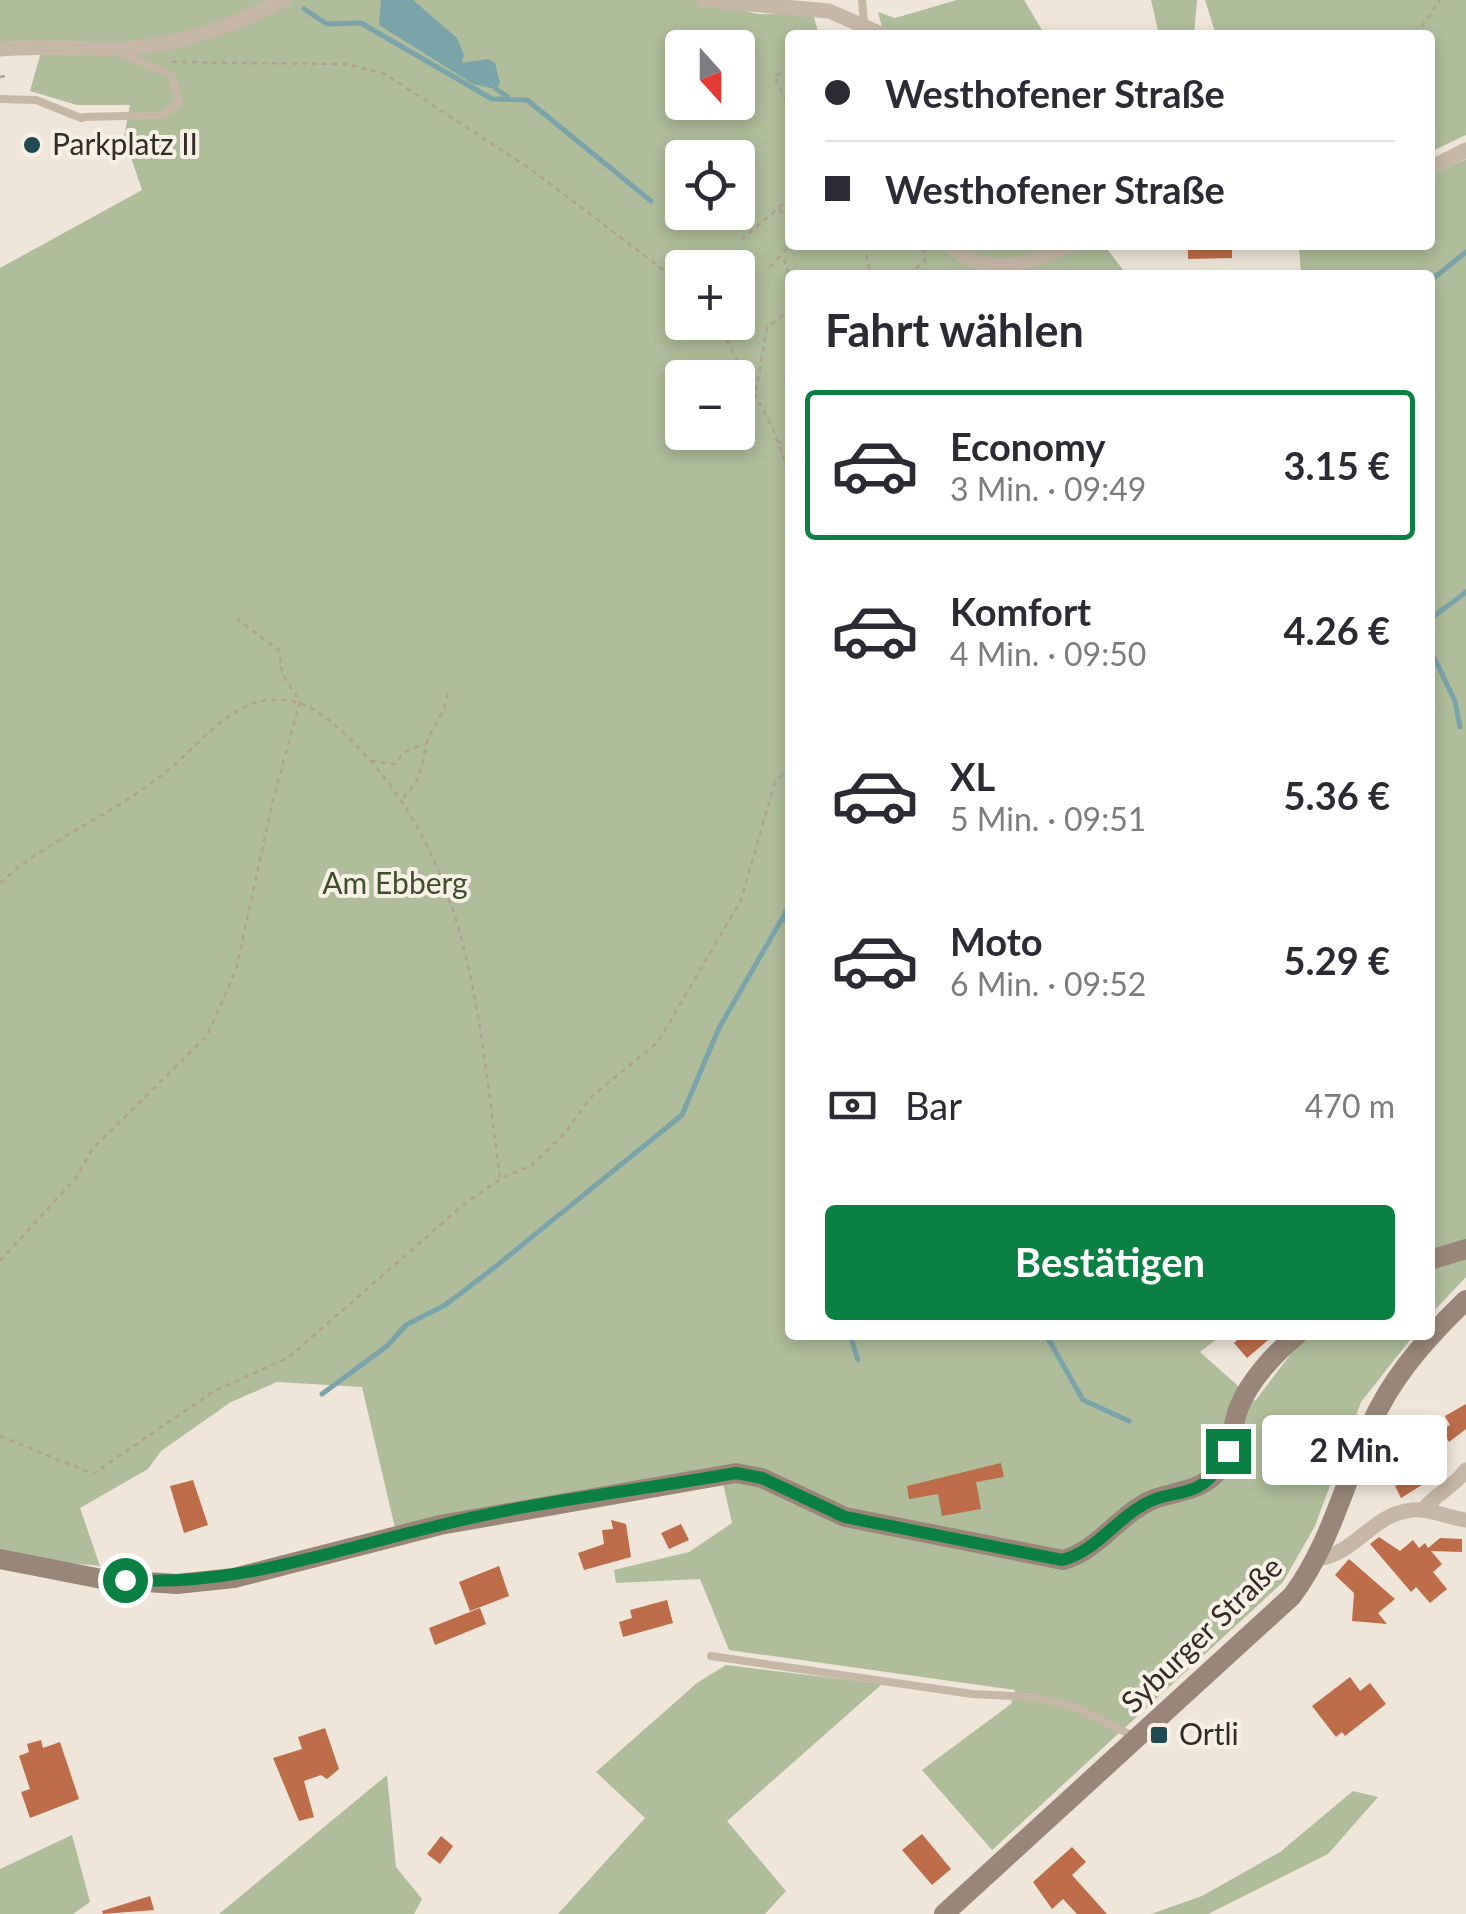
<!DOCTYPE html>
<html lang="de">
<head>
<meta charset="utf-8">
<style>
  body { margin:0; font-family:Lato,sans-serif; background:#f2f2f3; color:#2b2b33; height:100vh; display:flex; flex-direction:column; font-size:38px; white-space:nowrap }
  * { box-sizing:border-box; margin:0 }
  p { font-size:32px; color:#7c7c81 }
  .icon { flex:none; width:55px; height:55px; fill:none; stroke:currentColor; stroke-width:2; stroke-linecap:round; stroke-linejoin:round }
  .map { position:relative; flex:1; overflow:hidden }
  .drawer { position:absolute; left:785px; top:270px; width:650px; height:1070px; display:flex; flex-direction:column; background:#fff; border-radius:10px; box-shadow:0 5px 15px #0003 }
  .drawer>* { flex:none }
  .banner { position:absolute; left:785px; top:30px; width:650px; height:220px; border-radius:10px; box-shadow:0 5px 15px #0003; display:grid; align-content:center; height:220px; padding:0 40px; background:#fff }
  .needle { width:65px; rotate:159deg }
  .buttons { position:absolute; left:665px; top:30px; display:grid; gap:20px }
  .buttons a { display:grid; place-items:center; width:90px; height:90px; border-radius:10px; background:#fff; box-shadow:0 5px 15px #0003; font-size:50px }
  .end { position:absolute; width:45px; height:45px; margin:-22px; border:12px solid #0b8043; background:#fff; box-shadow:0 0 0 5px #fff }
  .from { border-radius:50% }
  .bubble { position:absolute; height:70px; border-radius:10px; background:#fff; box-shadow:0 5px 15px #0003; font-size:32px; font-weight:700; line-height:70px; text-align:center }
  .banner b { display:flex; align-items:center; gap:35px; height:95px; font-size:38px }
  .banner b+b { border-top:2px solid #e1e1e2 }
  .banner i { width:25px; height:25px; background:#2b2b33 }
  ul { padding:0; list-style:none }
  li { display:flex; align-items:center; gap:30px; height:150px; margin:0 20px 15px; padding:0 20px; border:5px solid transparent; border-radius:10px }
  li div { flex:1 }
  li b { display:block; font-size:38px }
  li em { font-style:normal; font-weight:700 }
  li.selected { border-color:#0b8043 }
  li>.icon { width:90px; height:90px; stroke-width:1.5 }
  h2 { padding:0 40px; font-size:45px; line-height:120px }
  .pay { display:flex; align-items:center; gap:25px; height:110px; padding:0 40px; font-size:38px }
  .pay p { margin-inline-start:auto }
  .primary-button { display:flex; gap:20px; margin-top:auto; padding:20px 40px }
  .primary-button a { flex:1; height:115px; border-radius:10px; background:#0b8043; color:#fff; font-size:40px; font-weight:700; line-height:115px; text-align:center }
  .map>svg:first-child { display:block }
  .green { fill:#afbd9a; fill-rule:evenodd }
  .water { fill:#7aa4aa }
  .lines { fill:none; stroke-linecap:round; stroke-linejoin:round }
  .stream { stroke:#7aa4aa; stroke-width:5 }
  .building { fill:#bd6d49 }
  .path { stroke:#b1a190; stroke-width:2.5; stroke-dasharray:5 5; stroke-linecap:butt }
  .lane { stroke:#c6b7a6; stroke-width:8 }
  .street { stroke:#c6b7a6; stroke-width:15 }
  .secondary { stroke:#998678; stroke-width:20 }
  .route { stroke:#0b8043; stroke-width:12 }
  .poi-dot { fill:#1f4a51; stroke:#f7f0e5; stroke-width:4 }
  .labels { text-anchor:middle; stroke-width:8; stroke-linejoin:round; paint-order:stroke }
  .poi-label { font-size:30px; fill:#322b26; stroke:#f7f0e5; text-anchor:start }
  .park-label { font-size:30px; fill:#3f4f2c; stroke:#f7f0e5 }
  .street-label { font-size:30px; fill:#322b26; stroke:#f7f0e5 }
</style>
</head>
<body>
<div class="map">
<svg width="1466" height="1914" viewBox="0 0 1466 1914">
  <rect width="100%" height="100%" fill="#efe6d9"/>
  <!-- green -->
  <path class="green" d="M 0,0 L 698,0 L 758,14 L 813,14 L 819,35 L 790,35 L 790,245 L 1104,245 L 1127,275 L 790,275 L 790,1335 L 1222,1335 L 1200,1352 L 1255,1401 L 1296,1347 L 1288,1335 L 1414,1335 L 1361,1402 L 1315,1526 L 1283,1582 L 992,1850 L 922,1770 L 1011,1704 L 1015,1690 L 729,1650 L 700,1579 L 616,1583 L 614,1570 L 689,1552 L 732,1523 L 720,1470 L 395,1528 L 362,1387 L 277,1382 L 231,1402 L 161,1451 L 148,1469 L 80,1508 L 100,1566 L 0,1556 L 0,268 L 142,190 L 124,137 L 130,105 L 77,105 L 30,91 L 43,45 L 0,49 ZM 682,48 L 738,48 L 738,102 L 682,102 ZM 682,158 L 738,158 L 738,212 L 682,212 ZM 682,268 L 738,268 L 738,322 L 682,322 ZM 682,378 L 738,378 L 738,432 L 682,432 Z
    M 957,0 L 1024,0 L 1045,35 L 884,35 L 878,12 L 895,18 Z
    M 1151,0 L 1197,0 L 1194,35 L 1159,35 Z
    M 1205,0 L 1466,0 L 1466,135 L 1430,152 L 1430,35 L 1216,35 Z
    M 1466,159 L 1466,1277 L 1430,1315 L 1430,275 L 1301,275 L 1299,245 L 1430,245 L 1430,175 Z
    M 726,1665 L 882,1684 L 727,1821 L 786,1891 L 765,1914 L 558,1914 L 645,1818 L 596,1772 L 697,1683 Z
    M 387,1775 L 396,1867 L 422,1899 L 414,1914 L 219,1914 Z
    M 1353,1791 L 1378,1797 L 1328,1854 L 1208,1914 L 1151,1914 L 1202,1896 L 1280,1852 Z
    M 72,1835 L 90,1902 L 73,1914 L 0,1914 L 0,1869 Z"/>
  <!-- water -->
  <path class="water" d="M 381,0 L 413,0 L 457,38 L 464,55 L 462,63 L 488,59 L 495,63 L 500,83 L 496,89 L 473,84 L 379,25 Z"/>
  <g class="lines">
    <!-- stream -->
    <path class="stream" d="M 304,9 L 327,24 L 361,23 L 492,99 L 527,100 L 651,201
      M 496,89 L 508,97
      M 1430,281 L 1466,252
      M 787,383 L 790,388
      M 1430,619 L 1466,592
      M 1430,649 L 1455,701 L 1460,727
      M 785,912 L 790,937
      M 850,1335 L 858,1360
      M 1046,1335 L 1083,1400 L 1129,1421
      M 322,1394 L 387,1346 L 406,1325 L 445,1305 L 490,1271 L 682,1115 L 719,1028 L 790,905"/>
  </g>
  <!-- building -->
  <path class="building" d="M 1188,245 L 1232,245 L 1232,258 L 1188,259 Z
    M 1243,1335 L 1274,1335 L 1247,1358 L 1234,1343 Z
    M 1466,1404 L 1466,1429 L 1449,1442 L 1442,1429 L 1450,1425 L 1445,1416 Z
    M 1423,1459 L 1433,1478 L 1401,1498 L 1395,1486 L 1403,1482 L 1398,1472 Z
    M 1001,1463 L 1004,1477 L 976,1482 L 981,1509 L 942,1516 L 938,1494 L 909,1499 L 907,1486 Z
    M 193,1480 L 208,1525 L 184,1533 L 170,1486 Z
    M 611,1520 L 626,1524 L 631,1557 L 584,1570 L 578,1553 L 604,1544 L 602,1530 L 613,1529 Z
    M 681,1524 L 689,1540 L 669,1549 L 661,1533 Z
    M 1379,1537 L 1400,1551 L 1413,1540 L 1419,1548 L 1425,1543 L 1428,1548 L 1440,1538 L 1462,1539 L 1462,1552 L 1431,1551 L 1442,1564 L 1433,1572 L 1447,1589 L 1430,1603 L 1416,1587 L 1411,1592 L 1370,1544 Z
    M 1349,1559 L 1395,1599 L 1378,1613 L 1387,1624 L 1352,1621 L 1354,1593 L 1335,1575 Z
    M 499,1566 L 509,1596 L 470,1611 L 459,1582 Z
    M 667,1600 L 673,1623 L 623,1637 L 619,1622 L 632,1618 L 630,1610 Z
    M 480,1608 L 486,1624 L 435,1645 L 429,1628 Z
    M 1350,1677 L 1360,1691 L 1370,1683 L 1386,1704 L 1345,1736 L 1342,1732 L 1336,1737 L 1312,1706 Z
    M 325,1728 L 339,1769 L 327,1779 L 321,1775 L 304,1781 L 314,1817 L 299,1821 L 273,1758 L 302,1749 L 298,1737 Z
    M 41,1740 L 43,1748 L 60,1742 L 79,1799 L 30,1818 L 21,1792 L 30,1789 L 19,1756 L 29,1752 L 27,1744 Z
    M 922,1834 L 951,1869 L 932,1885 L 902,1850 Z
    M 441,1836 L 453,1846 L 440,1864 L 427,1854 Z
    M 1072,1847 L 1086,1862 L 1072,1875 L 1107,1914 L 1077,1914 L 1063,1899 L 1052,1909 L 1033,1882 Z
    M 150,1896 L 154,1910 L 103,1914 L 102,1911 Z"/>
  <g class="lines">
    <!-- path -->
    <path class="path" d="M 1416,35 L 1440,0
      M 172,62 L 346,64 L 385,74 L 529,168 L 682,284
      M 790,70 L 774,76 L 790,109
      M 0,77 L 10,75
      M 779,209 L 790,224
      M 741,240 L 790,198
      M 864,245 L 871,275
      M 784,259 L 790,277
      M 770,267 L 790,245
      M 908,275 L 925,261 L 923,245
      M 717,322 L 773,429 L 790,475
      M 756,391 L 767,327 L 790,310
      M 777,441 L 790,444
      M 371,761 L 395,764 L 404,752 L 425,744
      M 403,798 C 421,780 421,769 426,746 C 431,727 446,713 448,691
      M 0,883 C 54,834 128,809 182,758 C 204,737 236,702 269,700 C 307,697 327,717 353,742 C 472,861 479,1021 500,1179
      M 0,1261 L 75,1179 L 94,1147 L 207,1036 L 236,970 L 273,800 L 300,702 L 282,673 L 279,650 L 237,619
      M 0,1436 L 93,1474 L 214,1391 L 288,1358 L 462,1206 L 500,1179 L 532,1165 L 565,1133 L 591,1097 L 658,1042 L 741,900 L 774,785 L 790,765"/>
    <!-- lane -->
    <path class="lane" d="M 862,0 L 864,23
      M 0,99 L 36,100 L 81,118
      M 84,117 L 163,115 L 179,102 L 171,75 L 120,53
      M 711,1656 L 972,1694 L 1033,1697 L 1073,1706 L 1135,1737"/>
    <!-- street -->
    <path class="street" d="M 704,0 L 829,11 L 884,35
      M 0,49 C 38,45 72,49 110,49 C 167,49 233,27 283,0
      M 1430,168 L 1466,150
      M 950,245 C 991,280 1025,264 1070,245
      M 1423,1510 C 1436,1493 1453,1488 1466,1470
      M 1317,1559 C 1356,1554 1372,1514 1412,1510 C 1430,1508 1448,1518 1466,1520"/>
    <!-- secondary -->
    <path class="secondary" d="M 1430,1260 L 1466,1249
      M 0,1559 L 102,1579 L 177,1584 L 234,1578 L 440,1525 L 736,1473 L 762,1478 L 845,1517 L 1063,1560 C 1098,1551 1118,1515 1152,1500 C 1174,1491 1199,1492 1216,1473 C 1231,1455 1231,1429 1239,1407 C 1250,1380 1275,1353 1297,1335
      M 944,1914 L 1292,1596 C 1334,1540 1347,1469 1379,1408 C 1401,1366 1433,1332 1466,1300"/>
  </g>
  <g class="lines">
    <!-- route -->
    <path class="route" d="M 125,1580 C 235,1587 331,1551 437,1526 C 535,1501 636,1491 736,1473 L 762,1478 L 845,1517 L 1062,1560 C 1098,1551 1119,1514 1153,1500 C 1169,1493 1191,1494 1205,1482 C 1216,1473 1221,1464 1228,1451"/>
  </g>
  <!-- markers -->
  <g class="poi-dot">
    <circle cx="32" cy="145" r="10"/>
    <rect x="1149" y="1725" width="20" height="20" rx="5"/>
  </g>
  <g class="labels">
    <!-- poi labels -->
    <g class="poi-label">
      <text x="52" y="155">Parkplatz II</text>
      <text x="1179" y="1745">Ortli</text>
    </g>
    <!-- park labels -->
    <g class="park-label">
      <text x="395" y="894">Am Ebberg</text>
    </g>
    <!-- street labels -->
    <g class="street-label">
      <text transform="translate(1202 1635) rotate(-44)" y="10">Syburger Straße</text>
    </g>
  </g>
</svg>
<div class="buttons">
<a><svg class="needle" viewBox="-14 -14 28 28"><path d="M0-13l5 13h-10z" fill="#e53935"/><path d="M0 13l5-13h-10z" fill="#7c7c81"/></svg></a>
<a><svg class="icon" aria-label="locate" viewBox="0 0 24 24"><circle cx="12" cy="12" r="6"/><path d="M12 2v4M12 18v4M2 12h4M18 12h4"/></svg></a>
<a>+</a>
<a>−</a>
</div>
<i class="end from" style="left:125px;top:1580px"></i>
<i class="end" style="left:1228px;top:1451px"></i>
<div class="bubble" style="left:1262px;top:1415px;width:185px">2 Min.</div>
<div class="banner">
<b><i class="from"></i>Westhofener Straße</b>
<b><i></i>Westhofener Straße</b>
</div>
<section class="drawer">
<h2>Fahrt wählen</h2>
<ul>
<li class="selected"><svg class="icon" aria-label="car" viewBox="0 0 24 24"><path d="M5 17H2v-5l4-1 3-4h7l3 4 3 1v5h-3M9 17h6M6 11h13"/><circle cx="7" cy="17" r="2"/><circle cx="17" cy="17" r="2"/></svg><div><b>Economy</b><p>3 Min. · 09:49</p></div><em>3.15 €</em></li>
<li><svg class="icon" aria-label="car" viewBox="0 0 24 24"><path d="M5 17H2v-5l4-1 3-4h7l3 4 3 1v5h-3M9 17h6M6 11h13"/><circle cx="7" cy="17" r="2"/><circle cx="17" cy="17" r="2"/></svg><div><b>Komfort</b><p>4 Min. · 09:50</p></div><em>4.26 €</em></li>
<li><svg class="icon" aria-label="car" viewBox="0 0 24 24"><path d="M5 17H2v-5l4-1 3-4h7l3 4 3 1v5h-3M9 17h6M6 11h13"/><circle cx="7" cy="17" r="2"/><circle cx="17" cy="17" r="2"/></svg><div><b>XL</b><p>5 Min. · 09:51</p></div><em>5.36 €</em></li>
<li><svg class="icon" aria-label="car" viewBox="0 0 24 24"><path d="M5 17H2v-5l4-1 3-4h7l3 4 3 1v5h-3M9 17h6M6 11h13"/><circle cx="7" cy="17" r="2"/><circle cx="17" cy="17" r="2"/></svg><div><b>Moto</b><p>6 Min. · 09:52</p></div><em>5.29 €</em></li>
</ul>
<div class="pay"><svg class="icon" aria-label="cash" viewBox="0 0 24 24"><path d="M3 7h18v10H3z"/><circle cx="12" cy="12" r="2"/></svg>Bar<p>470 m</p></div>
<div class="primary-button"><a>Bestätigen</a></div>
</section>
</div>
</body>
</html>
